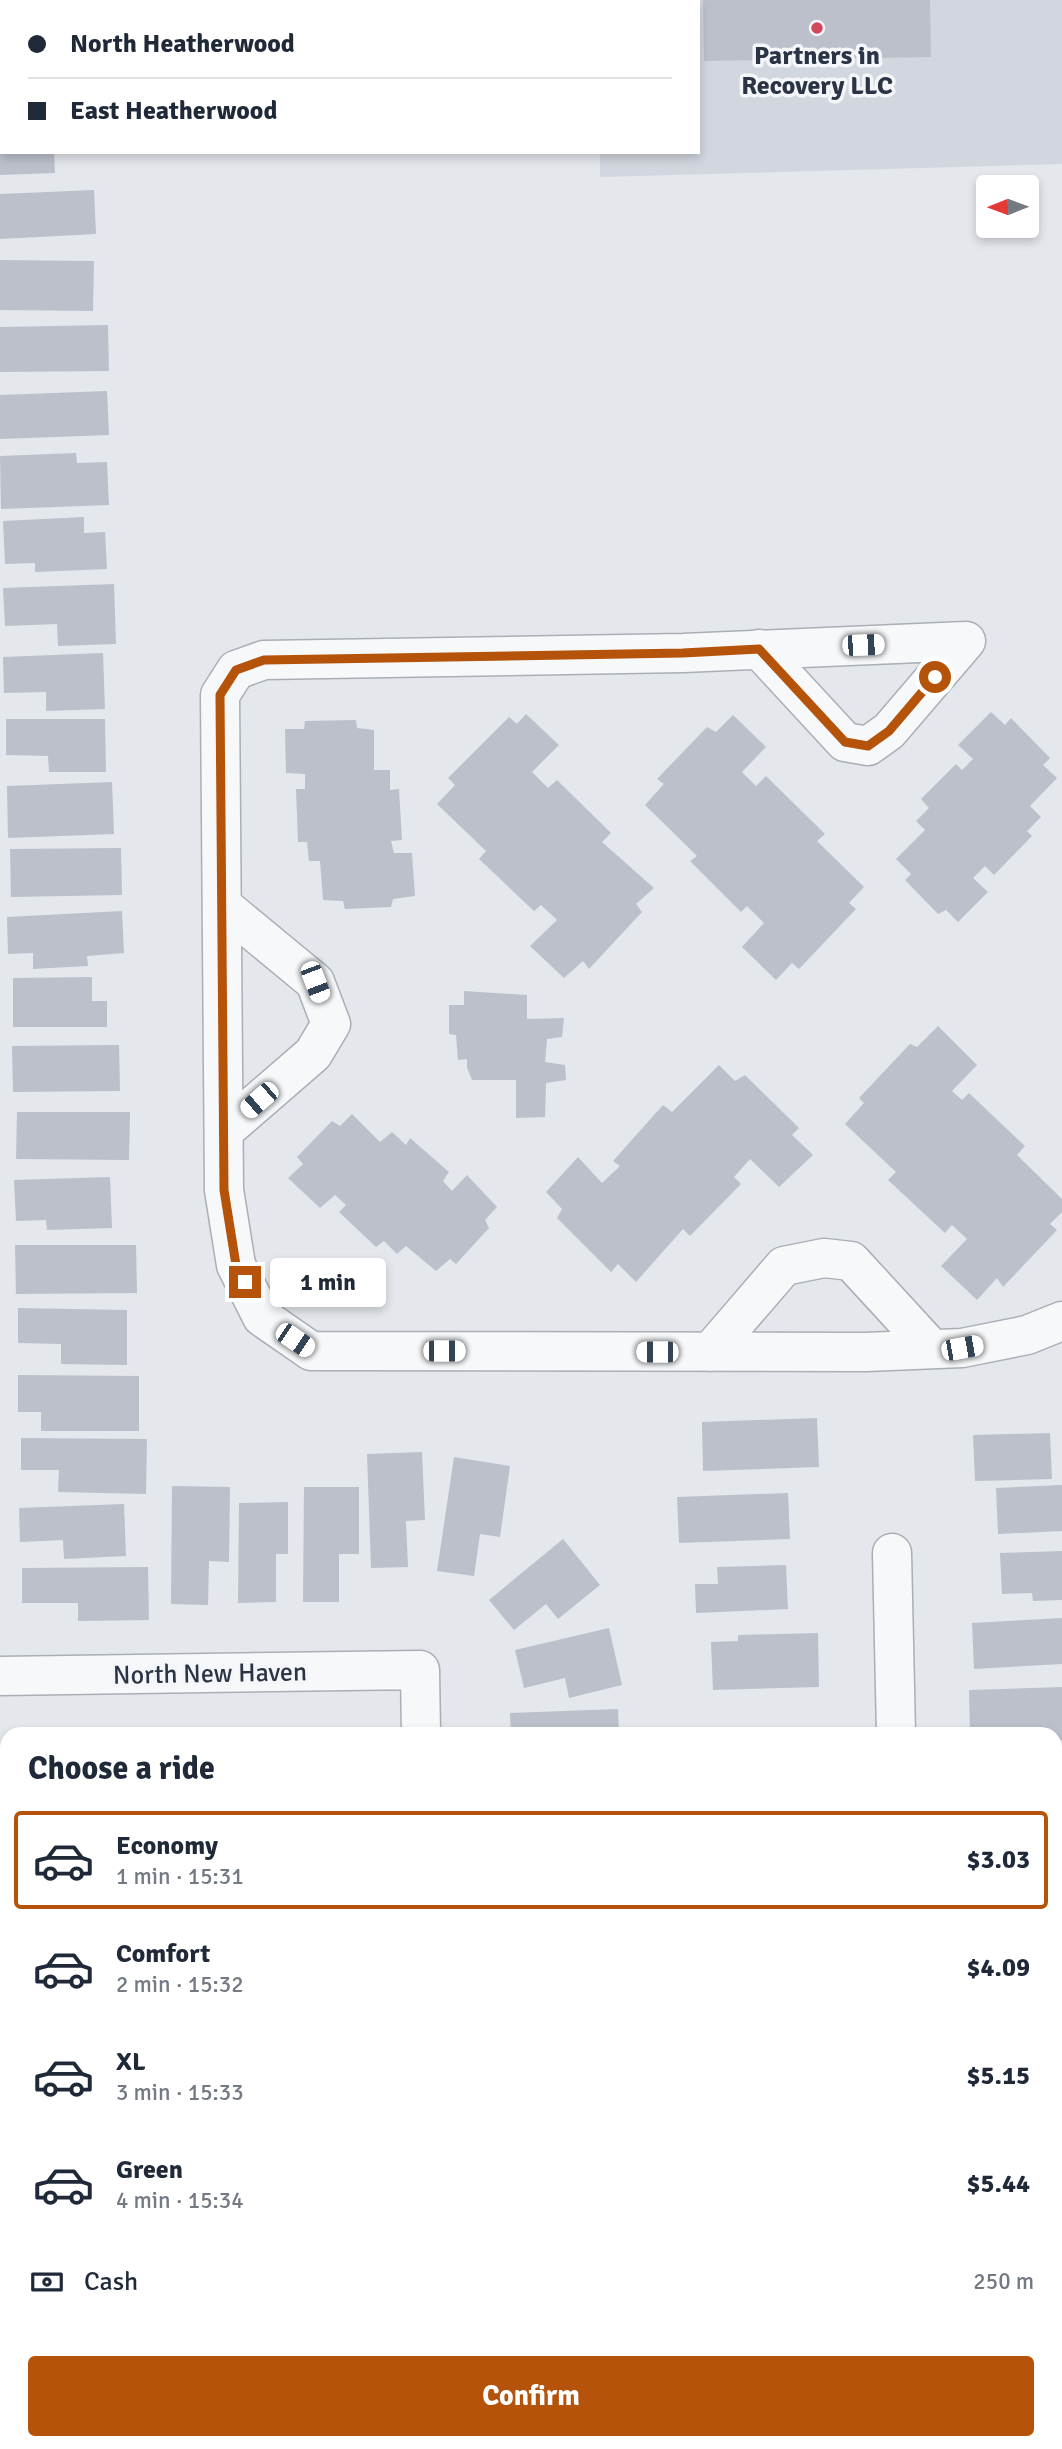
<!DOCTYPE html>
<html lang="en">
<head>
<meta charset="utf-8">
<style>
  body { margin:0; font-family:Signika,sans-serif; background:#f6f6f7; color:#1f2937; height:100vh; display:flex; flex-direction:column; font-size:26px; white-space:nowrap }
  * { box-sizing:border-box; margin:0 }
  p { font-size:23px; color:#747a83 }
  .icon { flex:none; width:38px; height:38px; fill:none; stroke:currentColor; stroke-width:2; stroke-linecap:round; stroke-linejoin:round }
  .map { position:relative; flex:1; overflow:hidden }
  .sheet { position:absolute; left:0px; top:1727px; width:1062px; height:723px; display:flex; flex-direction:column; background:#fff; border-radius:21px 21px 0 0; box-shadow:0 4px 10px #0003 }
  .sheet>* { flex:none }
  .guide { position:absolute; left:0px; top:0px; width:700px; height:154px; box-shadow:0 4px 10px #0003; display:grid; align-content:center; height:154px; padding:0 28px; background:#fff }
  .needle { width:46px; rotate:269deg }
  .fabs { position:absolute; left:976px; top:175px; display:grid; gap:14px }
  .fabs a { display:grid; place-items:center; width:63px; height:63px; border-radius:7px; background:#fff; box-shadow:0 4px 10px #0003; font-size:35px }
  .end { position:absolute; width:32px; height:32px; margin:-16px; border:9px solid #b45309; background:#fff; box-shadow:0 0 0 4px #fff }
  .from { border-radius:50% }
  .bubble { position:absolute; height:49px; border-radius:7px; background:#fff; box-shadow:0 4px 10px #0003; font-size:23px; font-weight:800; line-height:49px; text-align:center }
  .car { position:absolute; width:21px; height:42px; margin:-21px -10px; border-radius:9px; box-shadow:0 0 5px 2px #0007; background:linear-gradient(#fff 24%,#345 0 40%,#fff 0 76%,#345 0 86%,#fff 0) }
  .guide b { display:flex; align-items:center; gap:24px; height:66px; font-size:26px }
  .guide b+b { border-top:2px solid #e0e1e3 }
  .guide i { width:18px; height:18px; background:#1f2937 }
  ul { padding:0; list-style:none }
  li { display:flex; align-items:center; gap:21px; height:98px; margin:0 14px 10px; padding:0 14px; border:4px solid transparent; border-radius:7px }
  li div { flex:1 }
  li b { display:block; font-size:26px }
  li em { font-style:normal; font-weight:800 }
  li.selected { border-color:#b45309 }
  li>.icon { width:63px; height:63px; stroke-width:1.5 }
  h2 { padding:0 28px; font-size:32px; line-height:84px }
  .pay { display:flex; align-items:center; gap:18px; height:77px; padding:0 28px; font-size:26px }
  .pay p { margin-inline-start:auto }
  .primary-button { display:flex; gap:14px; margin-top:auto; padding:14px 28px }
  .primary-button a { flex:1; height:80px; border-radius:7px; background:#b45309; color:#fff; font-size:28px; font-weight:800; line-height:80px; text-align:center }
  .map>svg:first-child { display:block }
  .built { fill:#d2d6de }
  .building { fill:#bbc0ca }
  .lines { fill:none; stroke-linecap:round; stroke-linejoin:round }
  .minor-casing { stroke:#a9aeb7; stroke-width:41 }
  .minor { stroke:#f7f8fa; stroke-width:38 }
  .route { stroke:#b45309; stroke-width:9 }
  .poi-dot { fill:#d1495b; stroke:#f4f6f9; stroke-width:2.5 }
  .labels { text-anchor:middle; stroke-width:7; stroke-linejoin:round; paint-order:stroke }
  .poi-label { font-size:26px; font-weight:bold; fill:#2b3445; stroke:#f4f6f9 }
  .street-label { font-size:26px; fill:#2b3445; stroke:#f4f6f9 }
</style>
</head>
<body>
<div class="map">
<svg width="1062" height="2449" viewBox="0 0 1062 2449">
  <rect width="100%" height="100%" fill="#e4e7ec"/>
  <!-- built -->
  <path class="built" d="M 597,0 L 1062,0 L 1062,164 L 600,177 L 600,152 L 698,152 L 698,2 Z"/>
  <!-- building -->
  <path class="building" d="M 703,0 L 930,0 L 931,57 L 704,61 Z
    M 0,152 L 54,152 L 55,173 L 0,175 Z
    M 94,190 L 96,234 L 0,239 L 0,194 Z
    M 0,260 L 94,261 L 93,311 L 0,310 Z
    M 108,325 L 109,371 L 0,372 L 0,327 Z
    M 107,391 L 109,435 L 0,439 L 0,395 Z
    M 76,453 L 77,463 L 107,462 L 109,505 L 1,509 L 0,456 Z
    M 84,517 L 84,533 L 105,532 L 107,569 L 35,572 L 35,563 L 5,564 L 3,521 Z
    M 114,584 L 116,644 L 58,646 L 57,624 L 5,626 L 3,588 Z
    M 103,653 L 105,709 L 46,711 L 46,692 L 4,693 L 3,657 Z
    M 991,712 L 1005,725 L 1011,718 L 1050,758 L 1043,765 L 1057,778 L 1030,806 L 1041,817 L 1027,831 L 1032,836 L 994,875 L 985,866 L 973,878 L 988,892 L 958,922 L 946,910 L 938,914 L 905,880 L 911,874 L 896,859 L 925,830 L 916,821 L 929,808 L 921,799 L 956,764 L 962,770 L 973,759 L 958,745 Z
    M 526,714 L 559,745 L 532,772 L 548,788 L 557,780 L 611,833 L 602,842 L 654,888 L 636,904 L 642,912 L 589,969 L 583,961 L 564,978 L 530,946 L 557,920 L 541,905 L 534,911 L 479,859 L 486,851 L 437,804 L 455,785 L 448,778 L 509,717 L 517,724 Z
    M 733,715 L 766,747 L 742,772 L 756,786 L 766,776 L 825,834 L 817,841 L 864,887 L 849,903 L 856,909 L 799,969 L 792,963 L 776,980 L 742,947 L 764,923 L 747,906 L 741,912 L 690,861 L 697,856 L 645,805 L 664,784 L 657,779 L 707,727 L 716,732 Z
    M 6,719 L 105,719 L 106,772 L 49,772 L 48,756 L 6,755 Z
    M 356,720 L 357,728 L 374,730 L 374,770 L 390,770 L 390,790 L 399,789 L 402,840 L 391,841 L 394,853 L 412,853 L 415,896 L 393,899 L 391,907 L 345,909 L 343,901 L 323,900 L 320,861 L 309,861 L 307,842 L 298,842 L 296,789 L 305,789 L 305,774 L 286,773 L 285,729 L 304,729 L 305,721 Z
    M 112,782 L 114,834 L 8,838 L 7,786 Z
    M 121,848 L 122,895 L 11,897 L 10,849 Z
    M 122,911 L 124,953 L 87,956 L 88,966 L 33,969 L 33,953 L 8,954 L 7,917 Z
    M 92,977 L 92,1001 L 107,1001 L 107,1027 L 13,1027 L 13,978 Z
    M 464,991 L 527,995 L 527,1019 L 564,1018 L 562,1037 L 547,1039 L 545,1062 L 565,1065 L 566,1080 L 546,1083 L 545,1117 L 516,1118 L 516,1080 L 472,1080 L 467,1068 L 467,1059 L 458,1060 L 456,1035 L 449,1034 L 449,1005 L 464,1005 Z
    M 938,1026 L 977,1065 L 952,1091 L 962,1100 L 969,1093 L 1025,1146 L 1017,1155 L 1062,1199 L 1062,1212 L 1050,1224 L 1057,1230 L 1003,1287 L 997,1278 L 977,1300 L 941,1266 L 967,1239 L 952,1225 L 945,1233 L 888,1180 L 896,1172 L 845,1124 L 864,1103 L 859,1098 L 910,1044 L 917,1047 Z
    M 119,1045 L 120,1091 L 13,1092 L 12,1046 Z
    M 719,1065 L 735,1081 L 745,1075 L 799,1128 L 792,1135 L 813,1155 L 779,1187 L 750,1159 L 734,1177 L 741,1184 L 690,1236 L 683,1229 L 636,1282 L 618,1264 L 611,1272 L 557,1218 L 562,1209 L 546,1192 L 578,1157 L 602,1183 L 620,1166 L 613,1161 L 663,1105 L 672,1112 Z
    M 17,1112 L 130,1112 L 129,1160 L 16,1159 Z
    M 352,1114 L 380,1142 L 392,1132 L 406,1145 L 410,1138 L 449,1172 L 443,1181 L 452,1191 L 467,1175 L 497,1207 L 485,1220 L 489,1228 L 456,1264 L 450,1259 L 436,1271 L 406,1246 L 397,1254 L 384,1241 L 376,1247 L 339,1212 L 346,1205 L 335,1195 L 320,1208 L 288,1178 L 303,1164 L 297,1157 L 332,1121 L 340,1126 Z
    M 110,1177 L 112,1228 L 47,1230 L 46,1220 L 16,1221 L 14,1180 Z
    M 15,1245 L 136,1245 L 137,1293 L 16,1294 Z
    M 18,1308 L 127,1310 L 127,1365 L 61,1364 L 61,1344 L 18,1343 Z
    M 18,1375 L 139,1376 L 139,1431 L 41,1431 L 41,1412 L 18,1412 Z
    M 817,1418 L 819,1467 L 703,1471 L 702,1422 Z
    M 1050,1433 L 1052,1479 L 975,1481 L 973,1435 Z
    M 21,1438 L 147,1439 L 146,1494 L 58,1492 L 59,1470 L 21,1470 Z
    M 422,1452 L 425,1520 L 406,1521 L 408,1567 L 371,1568 L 367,1454 Z
    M 454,1457 L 510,1466 L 500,1537 L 480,1534 L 474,1576 L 437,1571 Z
    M 1062,1485 L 1062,1531 L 998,1534 L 996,1488 Z
    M 172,1486 L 230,1487 L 229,1562 L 209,1561 L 208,1605 L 171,1604 Z
    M 304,1487 L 359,1487 L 359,1554 L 339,1554 L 339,1602 L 303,1602 Z
    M 788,1493 L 790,1539 L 679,1543 L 677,1497 Z
    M 288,1502 L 288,1554 L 276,1554 L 276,1602 L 238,1603 L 239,1503 Z
    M 124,1504 L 126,1556 L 64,1559 L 63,1540 L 20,1542 L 19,1508 Z
    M 563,1539 L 600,1585 L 558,1619 L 546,1604 L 514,1630 L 489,1600 Z
    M 1062,1551 L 1062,1600 L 1033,1601 L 1032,1593 L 1002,1594 L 1000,1553 Z
    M 786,1565 L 788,1609 L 696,1613 L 695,1584 L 718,1584 L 717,1567 Z
    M 148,1567 L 149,1620 L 78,1621 L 78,1603 L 22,1603 L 22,1568 Z
    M 1062,1618 L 1062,1664 L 974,1669 L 972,1623 Z
    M 609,1628 L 622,1685 L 569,1698 L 565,1678 L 524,1688 L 515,1650 Z
    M 818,1633 L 819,1687 L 713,1690 L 711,1642 L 738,1641 L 738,1635 Z
    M 1062,1687 L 1062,1740 L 1055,1740 L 1055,1734 L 970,1733 L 969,1690 Z
    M 618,1709 L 619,1734 L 511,1734 L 510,1713 Z
    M 787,1727 L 787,1734 L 721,1734 L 721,1729 Z
    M 7,1753 L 7,1867 L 0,1868 L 0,1754 Z
    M 1055,1756 L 1062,1756 L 1062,1805 L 1055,1805 Z
    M 1055,1823 L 1062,1823 L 1062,1872 L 1055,1872 Z
    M 1062,1891 L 1062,1942 L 1055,1942 L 1055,1892 Z
    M 0,1935 L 7,1937 L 7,2032 L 0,2030 Z
    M 1062,1959 L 1062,2012 L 1055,2012 L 1055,1960 Z
    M 1055,2147 L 1062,2148 L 1062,2256 L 1055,2256 Z
    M 1062,2427 L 1062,2449 L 1002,2449 L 1001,2443 L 1055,2443 L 1055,2428 Z
    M 84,2443 L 184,2443 L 185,2449 L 84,2449 Z"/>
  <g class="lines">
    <defs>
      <path id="minor" d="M 966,641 L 683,653 L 264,660 L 236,670 L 220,695 L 224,1190 L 236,1265 L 262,1317 L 311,1351 L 866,1352 L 962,1348 L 1027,1335 L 1062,1321
        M 759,649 L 845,742 L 868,746 L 889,731 L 966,641
        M 223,906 L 315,982 L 331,1024 L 313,1054 L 224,1131
        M 710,1352 L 784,1266 L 824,1258 L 851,1261 L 932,1349
        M 892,1553 L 896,1734
        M 0,1676 L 420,1670 L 421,1734
        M 1055,2069 L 1062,2069
        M 0,2127 L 4,2127 L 7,2239
        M 13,2443 L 14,2449
        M 468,2443 L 468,2449"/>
    </defs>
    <!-- minor casing -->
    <use href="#minor" class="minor-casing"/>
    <!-- minor -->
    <use href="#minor" class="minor"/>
  </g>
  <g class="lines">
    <!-- route -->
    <path class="route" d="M 245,1282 L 236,1265 L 224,1190 L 220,695 L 236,670 L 264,660 L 683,653 L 759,649 L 845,742 L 868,746 L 889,731 L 935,677"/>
  </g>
  <!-- markers -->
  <circle class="poi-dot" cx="817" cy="28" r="7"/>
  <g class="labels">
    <!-- poi labels -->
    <g class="poi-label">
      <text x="817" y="64">Partners in<tspan x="817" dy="30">Recovery LLC</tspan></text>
    </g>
    <!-- street labels -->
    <g class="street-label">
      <text transform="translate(210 1673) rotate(-1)" y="9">North New Haven</text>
    </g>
  </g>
</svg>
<div class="fabs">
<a><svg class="needle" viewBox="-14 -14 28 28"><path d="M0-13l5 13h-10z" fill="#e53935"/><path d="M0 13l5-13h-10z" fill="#747a83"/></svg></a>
</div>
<i class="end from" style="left:935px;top:677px"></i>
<i class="end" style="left:245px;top:1282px"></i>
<div class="bubble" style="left:270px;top:1258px;width:116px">1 min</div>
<i class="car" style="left:863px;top:645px;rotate:88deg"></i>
<i class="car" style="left:315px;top:982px;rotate:159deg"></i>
<i class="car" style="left:259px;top:1100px;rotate:229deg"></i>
<i class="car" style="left:295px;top:1340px;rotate:124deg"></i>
<i class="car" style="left:962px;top:1348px;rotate:80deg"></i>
<i class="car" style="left:444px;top:1351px;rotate:90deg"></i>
<i class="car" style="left:657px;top:1352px;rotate:270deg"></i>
<div class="guide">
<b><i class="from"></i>North Heatherwood</b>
<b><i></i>East Heatherwood</b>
</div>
<section class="sheet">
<h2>Choose a ride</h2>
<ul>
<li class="selected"><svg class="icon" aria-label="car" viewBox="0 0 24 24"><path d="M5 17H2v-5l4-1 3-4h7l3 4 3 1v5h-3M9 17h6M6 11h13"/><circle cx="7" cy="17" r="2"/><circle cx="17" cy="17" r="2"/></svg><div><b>Economy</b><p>1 min · 15:31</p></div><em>$3.03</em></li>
<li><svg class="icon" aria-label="car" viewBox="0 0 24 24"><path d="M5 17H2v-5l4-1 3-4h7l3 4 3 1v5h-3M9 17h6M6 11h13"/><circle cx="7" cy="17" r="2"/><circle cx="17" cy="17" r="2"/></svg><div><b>Comfort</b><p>2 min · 15:32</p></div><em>$4.09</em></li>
<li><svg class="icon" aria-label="car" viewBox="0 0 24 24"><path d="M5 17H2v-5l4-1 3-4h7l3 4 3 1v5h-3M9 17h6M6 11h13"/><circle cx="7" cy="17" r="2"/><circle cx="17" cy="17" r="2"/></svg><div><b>XL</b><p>3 min · 15:33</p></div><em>$5.15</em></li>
<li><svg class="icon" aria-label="car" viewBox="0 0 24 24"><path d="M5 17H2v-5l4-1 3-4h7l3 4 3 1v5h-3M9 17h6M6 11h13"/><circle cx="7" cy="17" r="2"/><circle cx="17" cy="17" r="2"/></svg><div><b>Green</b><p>4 min · 15:34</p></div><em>$5.44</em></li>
</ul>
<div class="pay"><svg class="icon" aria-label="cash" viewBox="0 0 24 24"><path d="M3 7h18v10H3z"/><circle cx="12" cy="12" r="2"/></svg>Cash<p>250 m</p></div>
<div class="primary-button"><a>Confirm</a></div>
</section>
</div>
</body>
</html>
